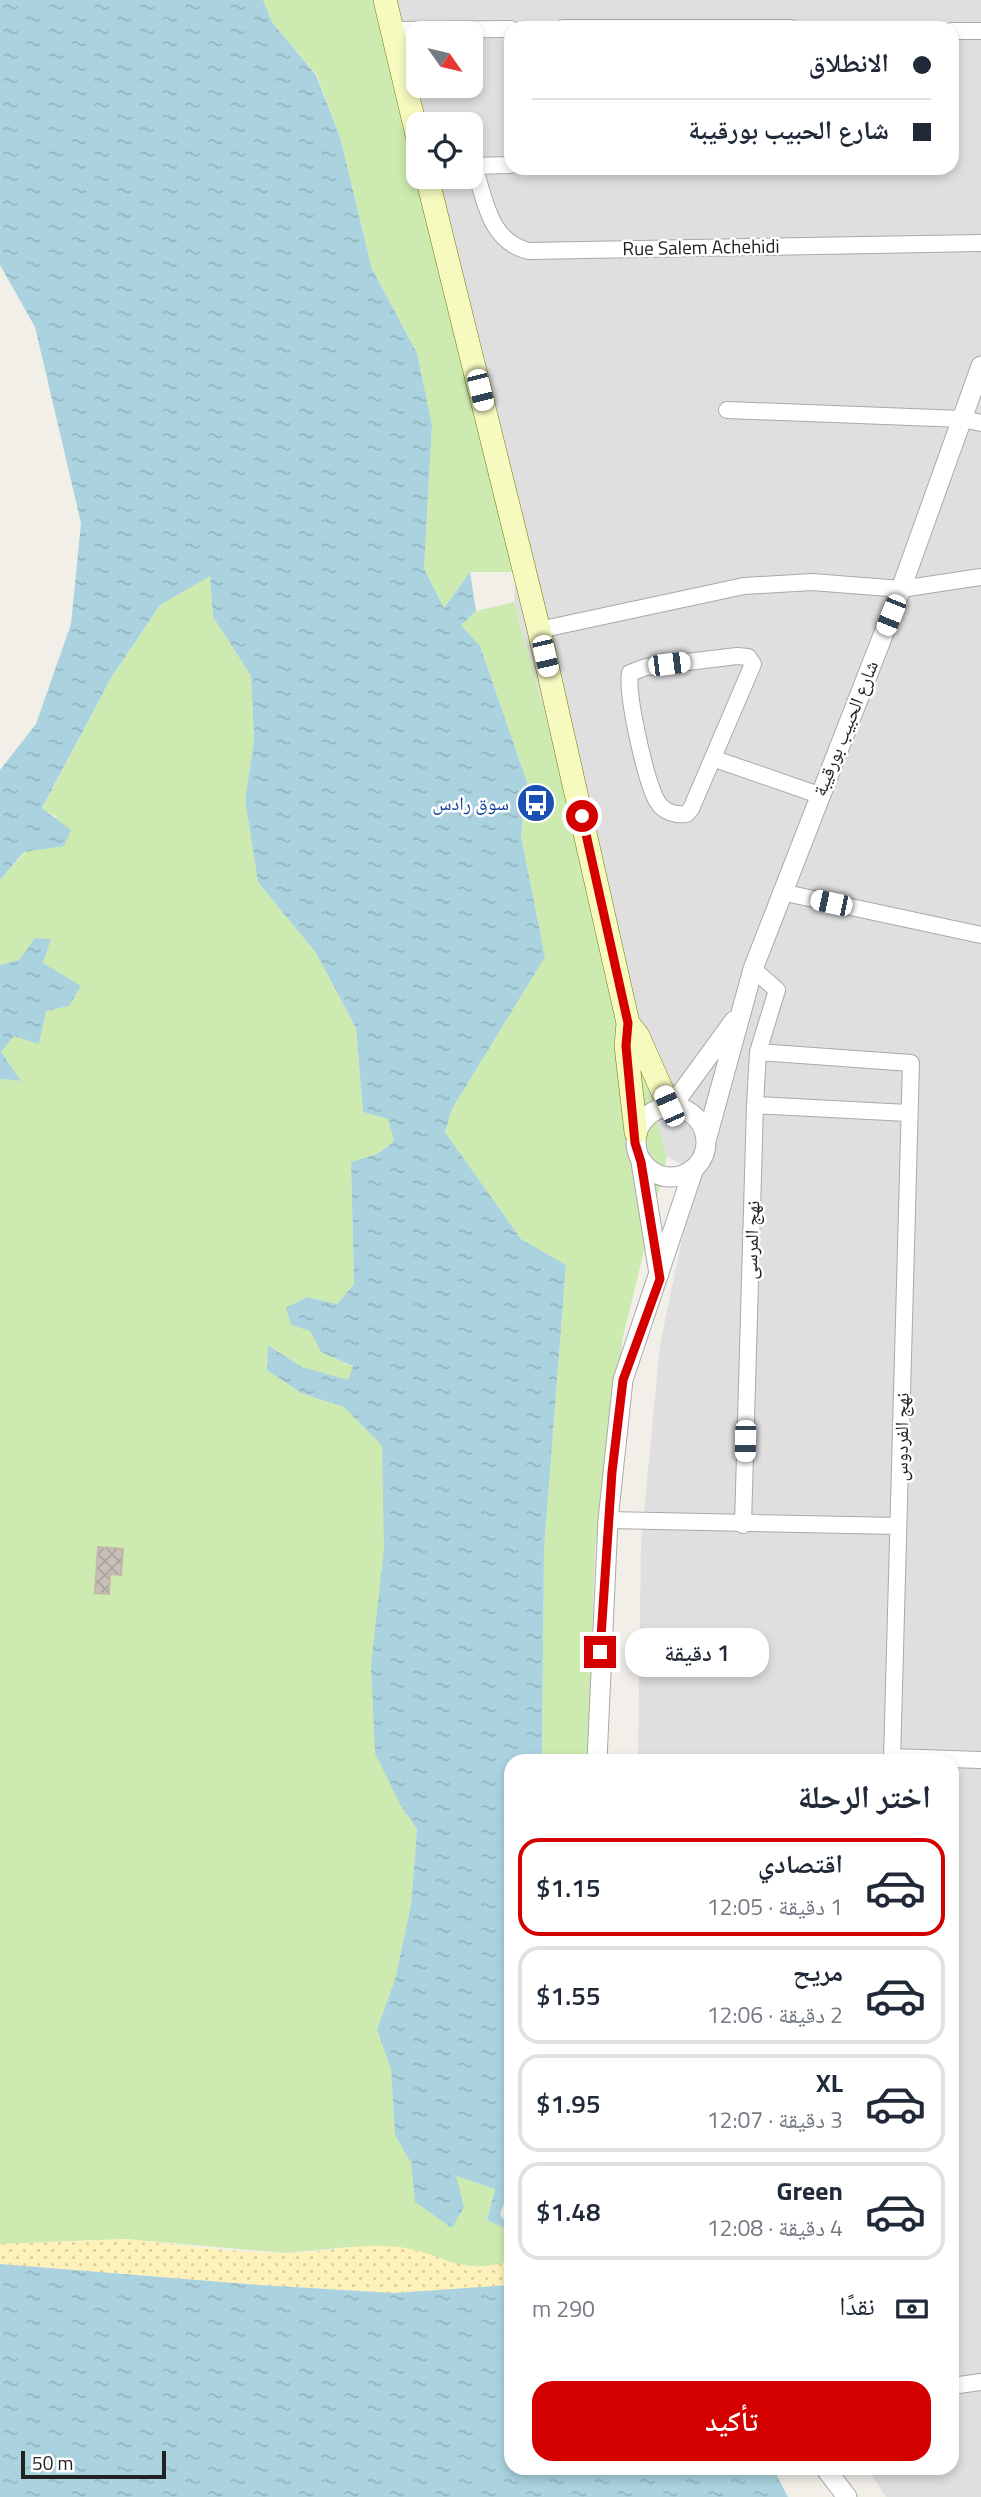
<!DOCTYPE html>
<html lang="ar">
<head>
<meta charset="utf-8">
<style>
  body { margin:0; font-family:"Titillium Web","Noto Naskh Arabic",sans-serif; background:#f2f2f3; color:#1f2937; direction:rtl; height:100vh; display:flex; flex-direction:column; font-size:26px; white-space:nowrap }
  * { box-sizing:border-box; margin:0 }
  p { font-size:23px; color:#747a83 }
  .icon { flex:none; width:38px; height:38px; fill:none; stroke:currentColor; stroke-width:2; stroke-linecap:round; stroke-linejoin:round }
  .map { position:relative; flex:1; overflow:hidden; direction:ltr }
  .details { position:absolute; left:504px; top:1754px; width:455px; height:721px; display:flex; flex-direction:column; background:#fff; border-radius:21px; box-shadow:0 4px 10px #0003; direction:rtl }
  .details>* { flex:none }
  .hud { position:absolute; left:504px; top:21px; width:455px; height:154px; border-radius:21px; box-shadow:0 4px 10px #0003; direction:rtl; display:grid; align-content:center; height:154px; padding:0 28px; background:#fff }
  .needle { width:46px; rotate:124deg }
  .fabs { position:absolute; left:406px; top:21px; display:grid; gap:14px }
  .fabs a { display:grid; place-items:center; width:77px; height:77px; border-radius:14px; background:#fff; box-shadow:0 4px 10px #0003; font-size:35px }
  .scale { position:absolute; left:21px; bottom:18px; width:145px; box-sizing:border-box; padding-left:7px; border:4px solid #222; border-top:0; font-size:19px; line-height:24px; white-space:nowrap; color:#222; -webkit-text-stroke:5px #fff; paint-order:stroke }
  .end { position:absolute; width:32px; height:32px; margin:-16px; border:9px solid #d40000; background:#fff; box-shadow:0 0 0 4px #fff }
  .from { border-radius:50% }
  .bubble { position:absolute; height:49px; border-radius:21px; background:#fff; box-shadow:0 4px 10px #0003; font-size:23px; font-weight:600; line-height:49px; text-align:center; direction:rtl }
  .car { position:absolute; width:21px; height:42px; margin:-21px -10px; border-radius:9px; box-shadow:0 0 5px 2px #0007; background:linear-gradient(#fff 24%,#345 0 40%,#fff 0 76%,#345 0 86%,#fff 0) }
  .hud b { display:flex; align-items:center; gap:24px; height:66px; font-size:26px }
  .hud b+b { border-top:2px solid #e0e1e3 }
  .hud i { width:18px; height:18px; background:#1f2937 }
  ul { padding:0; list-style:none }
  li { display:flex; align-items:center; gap:21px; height:98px; margin:0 14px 10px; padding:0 14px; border:4px solid #e0e1e3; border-radius:21px }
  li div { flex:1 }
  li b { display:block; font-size:26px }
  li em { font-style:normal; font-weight:600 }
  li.active { border-color:#d40000 }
  li>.icon { width:63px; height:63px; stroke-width:1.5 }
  h2 { padding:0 28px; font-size:32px; line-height:84px }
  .pay { display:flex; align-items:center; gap:18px; height:77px; padding:0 28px; font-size:26px }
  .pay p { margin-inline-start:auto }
  .button { display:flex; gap:14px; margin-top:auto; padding:14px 28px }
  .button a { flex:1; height:80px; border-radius:21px; background:#d40000; color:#fff; font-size:28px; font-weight:600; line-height:80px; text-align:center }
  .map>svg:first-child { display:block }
  .residential { fill:#e0dfdf; fill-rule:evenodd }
  .grass { fill:#cdebb0 }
  .sand { fill:url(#sand-dots) }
  .water { fill:url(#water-ripples) }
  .building { fill:url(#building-cross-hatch); stroke:#c4b6ab; stroke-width:2 }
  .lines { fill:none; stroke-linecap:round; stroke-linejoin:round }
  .minor-casing { stroke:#a9a9a9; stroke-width:18 }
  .tertiary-casing { stroke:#a9a9a9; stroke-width:21 }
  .secondary-casing { stroke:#707d05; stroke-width:24 }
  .minor { stroke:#fff; stroke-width:16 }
  .tertiary { stroke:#fff; stroke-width:19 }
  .secondary { stroke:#f7fabf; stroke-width:23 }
  .route { stroke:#d40000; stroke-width:9 }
  .labels { text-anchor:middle; stroke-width:5; stroke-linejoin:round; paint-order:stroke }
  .street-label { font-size:19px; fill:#222; stroke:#fff }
  .transit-label { font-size:19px; fill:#164399; stroke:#fff; text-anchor:end }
</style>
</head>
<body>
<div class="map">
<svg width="981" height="2497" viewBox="0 0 981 2497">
  <defs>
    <pattern id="sand-dots" width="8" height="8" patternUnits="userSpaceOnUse" patternTransform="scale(1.75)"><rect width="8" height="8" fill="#fff1ba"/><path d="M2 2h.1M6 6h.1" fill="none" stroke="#dacea0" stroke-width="1.8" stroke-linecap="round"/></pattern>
    <pattern id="water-ripples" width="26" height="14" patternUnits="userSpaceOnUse" patternTransform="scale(1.75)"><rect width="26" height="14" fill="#aad3df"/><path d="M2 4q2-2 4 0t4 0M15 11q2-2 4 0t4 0" fill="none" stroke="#92b5bf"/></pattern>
    <pattern id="building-cross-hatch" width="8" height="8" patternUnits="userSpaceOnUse" patternTransform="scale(1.75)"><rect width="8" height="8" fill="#c7bfb8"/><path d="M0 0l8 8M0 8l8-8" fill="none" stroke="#aba49e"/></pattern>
  </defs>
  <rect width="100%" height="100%" fill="#f2efe9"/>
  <!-- residential -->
  <path class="residential" d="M 384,0 L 981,0 L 981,2497 L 886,2497 L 867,2468 L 952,2468 L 952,1760 L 638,1760 L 641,1544 L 660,1345 L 696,1172 L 667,1157 L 514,602 L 516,571 L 424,177 L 471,177 L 471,124 L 418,124 ZM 511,28 L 952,28 L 952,168 L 511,168 ZM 418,33 L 471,33 L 471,86 L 418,86 Z"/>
  <!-- grass -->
  <path class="grass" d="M 263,0 L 384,0 L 418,150 L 418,177 L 516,572 L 470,572 L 444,608 L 424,568 L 432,425 L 417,353 L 372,269 L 340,137 L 317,75 L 272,22 Z
    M 210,575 L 213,617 L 251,676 L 254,741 L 245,800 L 258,882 L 316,953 L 356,1028 L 363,1112 L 388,1119 L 394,1141 L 377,1154 L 351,1162 L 354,1284 L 337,1304 L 307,1297 C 311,1344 311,1347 354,1367 L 348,1381 L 302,1367 L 269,1345 L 267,1370 L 301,1393 L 344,1407 L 382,1446 L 385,1549 L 401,1806 L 417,1829 L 411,1904 L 396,1976 L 377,2030 L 391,2069 L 395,2135 L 411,2163 L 415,2201 L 456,2176 L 495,2189 L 487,2220 L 511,2231 L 511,2261 L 489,2267 L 457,2266 L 399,2247 L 348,2247 L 286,2253 L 126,2239 L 0,2244 L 0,1079 L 20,1081 L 1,1051 L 15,1035 L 42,1025 L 46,1011 L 69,1006 L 43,963 L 51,939 L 35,938 L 19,960 L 0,965 L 0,880 L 57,817 L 42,809 L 111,678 L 160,605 Z
    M 514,602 L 667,1157 L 623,1337 L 595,1550 L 588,1760 L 542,1760 L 544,1549 L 566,1266 L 521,1239 L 445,1132 L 452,1109 L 545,957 L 521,836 L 527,782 L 480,646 L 460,625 L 476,611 Z"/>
  <!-- sand -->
  <path class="sand" d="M 126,2239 C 178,2244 233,2253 285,2253 C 323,2253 360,2242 397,2247 C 445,2252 455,2277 511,2261 L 511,2285 L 394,2293 L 259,2285 L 0,2264 L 0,2244 Z"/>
  <!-- water -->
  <path class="water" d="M 0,0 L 263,0 L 272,22 L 316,75 L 340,137 L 372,269 L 417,353 L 432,425 L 424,568 L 444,608 L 470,572 L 476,611 L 461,625 L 480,646 L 527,782 L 521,836 L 545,957 L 452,1109 L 445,1132 L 521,1239 L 566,1265 L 544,1549 L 542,1760 L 511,1760 L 511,2205 L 505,2201 L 500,2214 L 511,2231 L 487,2220 L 495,2189 L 456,2176 L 464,2207 L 452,2228 L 415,2202 L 411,2163 L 395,2135 L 391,2069 L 377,2030 L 396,1976 L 411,1904 L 417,1829 L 401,1806 L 375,1753 L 371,1665 L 384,1549 L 382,1446 L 344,1407 L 301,1393 L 267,1370 L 268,1345 L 302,1367 L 348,1380 L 353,1366 L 321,1352 L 310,1331 L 291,1325 L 286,1308 L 307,1297 L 337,1304 L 354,1284 L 351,1162 L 377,1154 L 394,1141 L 388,1119 L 363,1112 L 356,1028 L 316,953 L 258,882 L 245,800 L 254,741 L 251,676 L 213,617 L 210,576 L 160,605 L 111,678 L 42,808 L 71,830 L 64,846 L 24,852 L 0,880 L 0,770 L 36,724 L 71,624 L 81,523 L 35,327 L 0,265 Z
    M 35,938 L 51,939 L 43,963 L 81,986 L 69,1006 L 46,1011 L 39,1044 L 14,1036 L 1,1052 L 21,1081 L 0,1079 L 0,965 L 19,960 Z
    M 0,2264 L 259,2285 L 394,2293 L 511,2285 L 511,2468 L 773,2468 L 788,2497 L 0,2497 Z"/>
  <!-- building -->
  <path class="building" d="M 98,1547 L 123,1549 L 121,1575 L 110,1574 L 109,1594 L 95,1593 Z"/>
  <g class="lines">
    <defs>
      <path id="minor" d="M 563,28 L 791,28
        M 392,30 L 511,29
        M 952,31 L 981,31
        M 471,166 L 511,165
        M 474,166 C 485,199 489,242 529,251 L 981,243
        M 727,410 L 962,419 L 981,423
        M 539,630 L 744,586 L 812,582 L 901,589 L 981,577
        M 737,656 L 748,657 L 753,664 L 691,809 L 686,814 C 675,815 663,812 657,801 C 646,782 626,694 630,673 L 646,667 Z
        M 715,759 L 819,795
        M 781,892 L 981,935
        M 758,1052 L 911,1063 L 892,1760
        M 755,1105 L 908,1113
        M 608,1520 L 898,1526
        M 743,1525 L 755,1105 L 758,1052 L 777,990 L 753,969
        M 892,1757 L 981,1760
        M 952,2386 L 981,2382"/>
      <path id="tertiary" d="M 672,1106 L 734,1021
        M636 1142a35 35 0 1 1 70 0a35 35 0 1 1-70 0Z
        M 706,1141 L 753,969 L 901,589 L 981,366
        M 641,1162 L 659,1274
        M 597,1760 L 608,1520 L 623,1380 L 694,1168
        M 825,2468 L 847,2497"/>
      <path id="secondary" d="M 385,0 L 418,139
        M 427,177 L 539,630 L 628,1023 L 626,1046 L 636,1132
        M 628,1023 L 638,1036 L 669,1106"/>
    </defs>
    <!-- minor casing -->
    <use href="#minor" class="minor-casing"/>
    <!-- tertiary casing -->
    <use href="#tertiary" class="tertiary-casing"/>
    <!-- secondary casing -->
    <use href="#secondary" class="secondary-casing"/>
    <!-- minor -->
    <use href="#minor" class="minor"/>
    <!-- tertiary -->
    <use href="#tertiary" class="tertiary"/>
    <!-- secondary -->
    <use href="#secondary" class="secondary"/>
  </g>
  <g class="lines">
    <!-- route -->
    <path class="route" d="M 582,816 L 628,1023 L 626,1046 L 635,1143 L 641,1162 L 660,1279 L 623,1380 L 612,1472 L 600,1652"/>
  </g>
  <!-- icons -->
  <defs>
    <symbol id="bus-disc" viewBox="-11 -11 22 22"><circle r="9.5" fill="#1a4fb4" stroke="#fff"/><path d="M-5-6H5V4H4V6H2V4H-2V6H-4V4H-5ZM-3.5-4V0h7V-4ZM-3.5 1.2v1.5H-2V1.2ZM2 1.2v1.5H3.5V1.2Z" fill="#fff"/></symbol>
  </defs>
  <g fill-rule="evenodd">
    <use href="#bus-disc" x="514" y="781" width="44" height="44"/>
  </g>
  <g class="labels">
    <!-- street labels -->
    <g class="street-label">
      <text transform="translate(701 247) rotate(-1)" y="7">Rue Salem Achehidi</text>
      <text transform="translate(845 728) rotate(-68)" y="7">شارع الحبيب بورقيبة</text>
      <text transform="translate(751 1240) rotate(-88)" y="7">نهج المرسى</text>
      <text transform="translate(901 1437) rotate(-89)" y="7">نهج الفردوس</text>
    </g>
    <!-- transit labels -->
    <g class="transit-label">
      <text x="509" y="810">سوق رادس</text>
    </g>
  </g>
</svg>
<div class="fabs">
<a><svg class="needle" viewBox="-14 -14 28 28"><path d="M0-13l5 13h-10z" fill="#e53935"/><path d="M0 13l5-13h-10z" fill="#747a83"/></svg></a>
<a><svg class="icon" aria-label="locate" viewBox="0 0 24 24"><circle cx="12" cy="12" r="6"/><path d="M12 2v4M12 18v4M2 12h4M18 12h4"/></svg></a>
</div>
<div class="scale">50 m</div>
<i class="end from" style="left:582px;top:816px"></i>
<i class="end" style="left:600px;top:1652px"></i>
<div class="bubble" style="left:625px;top:1628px;width:144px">1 دقيقة</div>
<i class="car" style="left:480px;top:390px;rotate:166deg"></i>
<i class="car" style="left:891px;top:615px;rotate:202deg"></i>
<i class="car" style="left:545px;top:656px;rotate:167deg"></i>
<i class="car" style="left:669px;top:664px;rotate:83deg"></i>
<i class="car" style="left:831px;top:903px;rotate:282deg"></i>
<i class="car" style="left:669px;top:1106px;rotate:336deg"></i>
<i class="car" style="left:745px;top:1441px;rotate:181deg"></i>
<div class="hud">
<b><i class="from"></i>الانطلاق</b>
<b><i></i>شارع الحبيب بورقيبة</b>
</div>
<section class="details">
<h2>اختر الرحلة</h2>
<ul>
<li class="active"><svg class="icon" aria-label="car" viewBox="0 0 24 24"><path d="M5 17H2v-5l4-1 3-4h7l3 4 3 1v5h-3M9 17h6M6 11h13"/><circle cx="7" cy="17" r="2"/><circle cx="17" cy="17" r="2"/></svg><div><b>اقتصادي</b><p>1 دقيقة · 12:05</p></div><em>$1.15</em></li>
<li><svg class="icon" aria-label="car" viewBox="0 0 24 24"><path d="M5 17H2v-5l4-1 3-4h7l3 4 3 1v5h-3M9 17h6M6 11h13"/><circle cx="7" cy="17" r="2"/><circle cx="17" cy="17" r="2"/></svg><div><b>مريح</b><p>2 دقيقة · 12:06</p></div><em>$1.55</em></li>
<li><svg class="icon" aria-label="car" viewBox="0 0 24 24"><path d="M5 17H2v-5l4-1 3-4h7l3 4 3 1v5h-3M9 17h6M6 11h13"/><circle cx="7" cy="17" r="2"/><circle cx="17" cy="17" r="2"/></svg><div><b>XL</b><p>3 دقيقة · 12:07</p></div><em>$1.95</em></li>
<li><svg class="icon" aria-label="car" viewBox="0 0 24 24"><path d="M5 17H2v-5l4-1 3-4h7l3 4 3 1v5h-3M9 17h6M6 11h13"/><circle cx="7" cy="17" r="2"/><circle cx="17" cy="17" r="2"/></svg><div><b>Green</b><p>4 دقيقة · 12:08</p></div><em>$1.48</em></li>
</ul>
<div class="pay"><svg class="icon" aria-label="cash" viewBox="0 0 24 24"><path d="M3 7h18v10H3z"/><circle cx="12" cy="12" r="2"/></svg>نقدًا<p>290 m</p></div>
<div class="button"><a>تأكيد</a></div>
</section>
</div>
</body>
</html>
